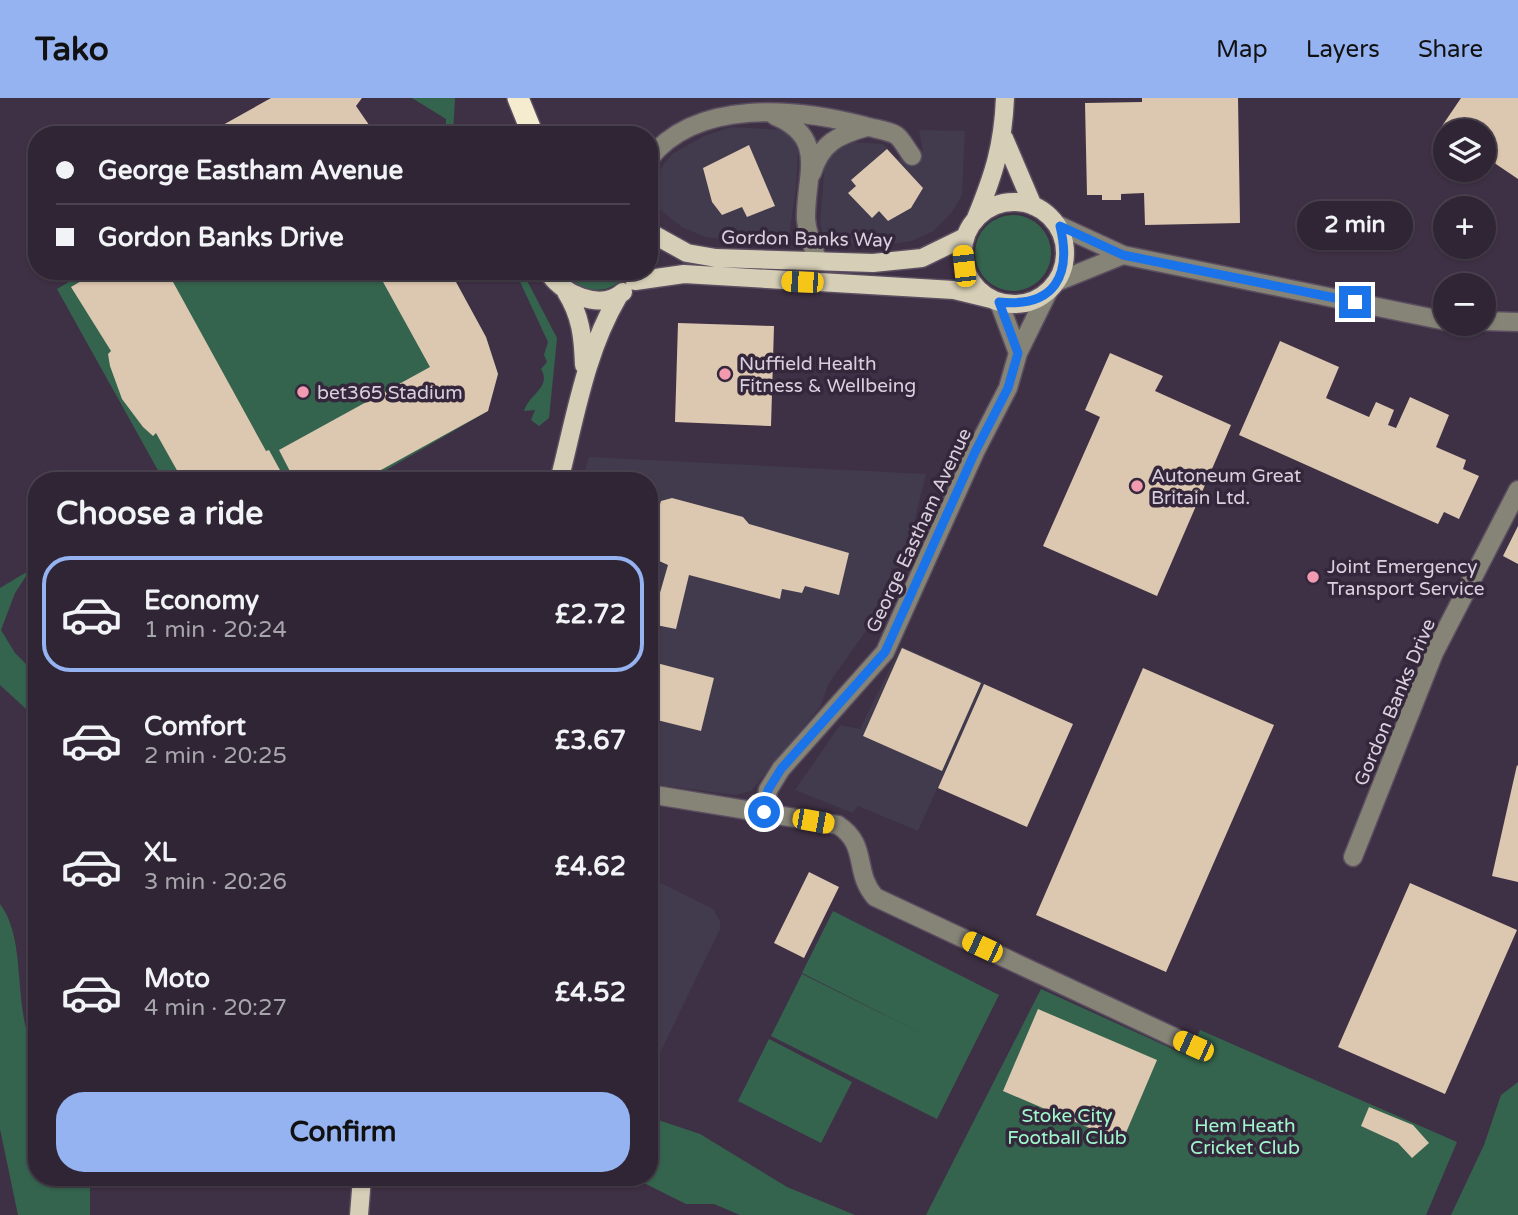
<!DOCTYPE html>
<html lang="en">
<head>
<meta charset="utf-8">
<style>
  body { margin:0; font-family:"Varela Round",sans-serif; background:#3b3140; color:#f1f3f6; height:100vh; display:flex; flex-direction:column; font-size:26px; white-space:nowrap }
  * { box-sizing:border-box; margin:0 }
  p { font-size:23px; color:#a7a5ac }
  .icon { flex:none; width:38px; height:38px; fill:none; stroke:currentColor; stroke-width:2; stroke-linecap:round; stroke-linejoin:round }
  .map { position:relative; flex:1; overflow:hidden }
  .side { position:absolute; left:28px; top:374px; width:630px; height:714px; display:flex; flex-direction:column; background:#2f2534; border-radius:28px; box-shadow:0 2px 5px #0004,0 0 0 2px #4a424f }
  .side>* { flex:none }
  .hud { position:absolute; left:28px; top:28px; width:630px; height:154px; border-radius:28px; box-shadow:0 2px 5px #0004,0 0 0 2px #4a424f; display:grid; align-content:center; height:154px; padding:0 28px; background:#2f2534 }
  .fabs { position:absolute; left:1433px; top:21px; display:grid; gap:14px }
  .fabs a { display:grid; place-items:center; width:63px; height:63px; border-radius:50%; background:#2f2534; box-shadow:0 2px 5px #0004,0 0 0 2px #4a424f; font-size:35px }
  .end { position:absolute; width:32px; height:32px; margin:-16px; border:9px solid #1a73e8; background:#fff; box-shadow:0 0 0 4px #fff }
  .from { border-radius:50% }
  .bubble { position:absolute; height:49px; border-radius:24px; background:#2f2534; box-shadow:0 2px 5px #0004,0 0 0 2px #4a424f; font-size:23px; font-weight:800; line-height:49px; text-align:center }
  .car { position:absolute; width:21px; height:42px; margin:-21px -10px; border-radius:9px; box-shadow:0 0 5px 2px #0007; background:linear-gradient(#f5c518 24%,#345 0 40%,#f5c518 0 76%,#345 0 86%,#f5c518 0) }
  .hud b { display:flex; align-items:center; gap:24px; height:66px; font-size:26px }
  .hud b+b { border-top:2px solid #4a424f }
  .hud i { width:18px; height:18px; background:#f1f3f6 }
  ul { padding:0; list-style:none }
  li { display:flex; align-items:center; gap:21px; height:116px; margin:0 14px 10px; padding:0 14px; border:4px solid transparent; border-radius:28px }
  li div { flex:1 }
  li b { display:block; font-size:26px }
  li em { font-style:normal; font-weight:800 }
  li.current { border-color:#95b2f1 }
  li>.icon { width:63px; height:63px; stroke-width:1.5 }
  h2 { padding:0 28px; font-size:32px; line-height:84px }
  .primary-button { display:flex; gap:14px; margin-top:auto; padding:14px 28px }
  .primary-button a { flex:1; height:80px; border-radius:28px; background:#95b2f1; color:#111; font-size:28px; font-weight:800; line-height:80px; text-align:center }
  header { display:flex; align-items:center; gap:42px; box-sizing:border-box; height:98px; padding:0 35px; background:#95b2f1; color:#111 }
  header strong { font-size:33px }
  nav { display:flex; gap:38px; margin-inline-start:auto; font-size:24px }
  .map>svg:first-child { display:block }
  .commercial { fill:#413b4d }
  .green { fill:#35644e }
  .building { fill:#dcc7b0 }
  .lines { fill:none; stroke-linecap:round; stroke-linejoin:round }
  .minor-casing { stroke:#5b4e60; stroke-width:21 }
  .major-casing { stroke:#5b4e60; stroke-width:21 }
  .highway-casing { stroke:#5b4e60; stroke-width:24 }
  .minor { stroke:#868377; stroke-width:18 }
  .major { stroke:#d6ceb6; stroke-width:18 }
  .highway { stroke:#f5eccf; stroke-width:21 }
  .route { stroke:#1a73e8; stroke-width:9 }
  .poi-dot { fill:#f29aaf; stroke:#34273b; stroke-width:2.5 }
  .labels { text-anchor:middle; stroke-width:7; stroke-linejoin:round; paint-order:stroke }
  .street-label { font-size:19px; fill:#d9d0dd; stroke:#34273b }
  .poi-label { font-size:19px; fill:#d9d0dd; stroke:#34273b; text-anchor:start }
  .park-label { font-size:19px; fill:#9ff8cc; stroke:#34273b }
</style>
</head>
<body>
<header>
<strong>Tako</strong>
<nav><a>Map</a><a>Layers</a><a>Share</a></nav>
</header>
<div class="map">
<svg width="1518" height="1117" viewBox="0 0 1518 1117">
  <rect width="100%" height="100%" fill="#3f3145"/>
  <!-- commercial -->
  <path class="commercial" d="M 731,29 L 781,32 L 794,41 L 798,54 L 796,90 L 788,144 L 751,145 L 705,139 L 682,129 L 649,103 L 651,83 L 672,56 L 704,38 Z
    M 919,32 L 965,33 L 962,97 L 952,114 L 934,133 L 912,143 L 886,147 L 842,146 L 830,142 L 823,136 L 820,125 L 825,64 L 835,50 L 849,44 L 883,46 L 898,61 L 923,53 Z
    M 589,359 L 926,376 L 902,473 L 892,470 L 883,509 L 829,585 L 820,609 L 751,693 L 736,697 L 649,686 L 649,383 L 582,383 Z
    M 901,548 L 984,585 L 918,733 L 858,708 L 853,715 L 795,692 L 840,627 L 860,631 Z
    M 649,779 L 713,811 L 720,823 L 720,831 L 658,959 L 649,970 Z"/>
  <!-- green -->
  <path class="green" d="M 412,0 L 455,0 L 453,34 L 446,33 L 446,21 Z
    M975 155a38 38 0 1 1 76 0a38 38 0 1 1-76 0Z
    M 87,173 L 450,173 L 486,239 L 498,276 L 488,313 L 367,383 L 164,383 L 57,191 Z
    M 515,173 L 522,173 L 557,240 L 549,320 L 539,328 L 531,322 L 535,312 L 524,313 C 529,296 552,289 541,271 L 547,264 L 544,257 L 548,244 Z
    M 562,173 L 628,173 C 613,200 578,196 562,173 Z
    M 30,472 L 15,495 L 1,532 L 15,555 L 37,577 L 37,621 L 0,587 L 0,490 Z
    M 0,806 C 29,845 10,911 37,959 L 37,1080 L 87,1080 L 90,1085 L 90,1117 L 18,1117 L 0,1031 Z
    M 833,813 L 999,897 L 937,1021 L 771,938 L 802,876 L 927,938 L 802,875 Z
    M 1041,891 L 1188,958 L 1200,932 L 1457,1044 L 1426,1117 L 926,1117 Z
    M 769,941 L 852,984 L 821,1045 L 738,1003 Z
    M 1518,984 L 1518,1117 L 1451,1117 L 1484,1047 L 1501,997 Z
    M 649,1019 L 700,1036 L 787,1089 L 855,1117 L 740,1117 L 714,1106 L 686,1106 L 634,1080 L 649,1080 Z"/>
  <!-- building -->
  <path class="building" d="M 271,0 L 362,0 L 356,8 L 376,37 L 205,37 Z
    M 1142,0 L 1238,0 L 1240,125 L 1145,127 L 1144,95 L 1121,96 L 1121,102 L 1102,102 L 1102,97 L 1087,97 L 1085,5 L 1142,4 Z
    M 1461,0 L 1518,0 L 1518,81 L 1484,58 L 1484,33 L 1449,33 L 1442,28 Z
    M 749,47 L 775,108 L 747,119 L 742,109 L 722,117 L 712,104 L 703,70 Z
    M 887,51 L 923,90 L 911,110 L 888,123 L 879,113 L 872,120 L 848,95 L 856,88 L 851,82 Z
    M 98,173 L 167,173 L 266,353 L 269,352 L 286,383 L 183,383 L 156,335 L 153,338 L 143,329 L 122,301 L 110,268 L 108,256 L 111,253 L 71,189 Z
    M 377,173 L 450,173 L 486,239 L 498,276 L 488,313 L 361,383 L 295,383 L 279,352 L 430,269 Z
    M 678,225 L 774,228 L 771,328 L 675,324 Z
    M 1280,243 L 1339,269 L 1326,300 L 1369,319 L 1376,304 L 1394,312 L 1388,327 L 1396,330 L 1410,299 L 1449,317 L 1436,349 L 1466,362 L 1463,371 L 1479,378 L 1459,421 L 1444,414 L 1438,426 L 1239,337 Z
    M 1110,255 L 1163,278 L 1155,293 L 1231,327 L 1157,498 L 1043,448 L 1100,319 L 1085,312 Z
    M 672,400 L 743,419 L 749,426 L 849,455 L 839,497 L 805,488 L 802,495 L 782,491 L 780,501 L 689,477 L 676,531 L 651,526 L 668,467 L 657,462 L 653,453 L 658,426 L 655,422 L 661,403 Z
    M 1518,428 L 1518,466 L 1503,458 Z
    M 902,550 L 981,585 L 942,673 L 863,638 Z
    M 649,563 L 714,580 L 701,633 L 649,620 Z
    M 1143,570 L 1274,627 L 1166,874 L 1036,817 Z
    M 984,586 L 1073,626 L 1027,729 L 938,690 Z
    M 1517,667 L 1518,668 L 1518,784 L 1492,778 Z
    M 809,774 L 839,789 L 804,860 L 774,845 Z
    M 1410,785 L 1517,832 L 1445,996 L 1338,949 Z
    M 1038,911 L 1157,962 L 1122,1044 L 1003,993 Z
    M 1369,1009 L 1413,1027 L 1429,1045 L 1412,1060 L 1398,1045 L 1361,1028 Z"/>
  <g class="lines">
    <defs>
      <path id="minor" d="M 775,18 C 828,40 805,77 806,121 C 807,136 813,150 818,163
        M 649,61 C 697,0 797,10 865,28 C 875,31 887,32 896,37 C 902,41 907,52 912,58
        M 812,75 C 821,45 838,37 867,29
        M 1060,128 L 1123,157 L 1446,223
        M 1059,183 L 1123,157
        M 999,204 L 1018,255
        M 1484,223 L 1518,224
        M 649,696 L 838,727 C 869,747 853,774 875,799 L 1193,948
        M 764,714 L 768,692 L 781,671 L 885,554 L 975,354 L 1008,290 L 1018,255 L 1048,194
        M 1353,759 L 1434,555 L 1518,392"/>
      <path id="major" d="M 1004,40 L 1033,108
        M963 155a51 51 0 1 1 102 0a51 51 0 1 1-102 0Z
        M 976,120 C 994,76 1003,48 1005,0
        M 649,134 L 687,155 L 716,160 L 873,165 L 922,160 L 965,139
        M 548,173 C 559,195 601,214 623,194
        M 635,183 L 684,176 L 954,192 L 991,201
        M 566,194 C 581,218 583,239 584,267
        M 559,383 C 575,321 585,255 618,199
        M 359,1117 L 362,1080"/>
      <path id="highway" d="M 518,0 L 533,37"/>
    </defs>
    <!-- minor casing -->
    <use href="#minor" class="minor-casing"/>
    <!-- major casing -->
    <use href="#major" class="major-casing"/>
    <!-- highway casing -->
    <use href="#highway" class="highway-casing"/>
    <!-- minor -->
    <use href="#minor" class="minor"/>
    <!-- major -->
    <use href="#major" class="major"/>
    <!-- highway -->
    <use href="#highway" class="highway"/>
  </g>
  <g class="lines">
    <!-- route -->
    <path class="route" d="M 764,714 L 768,692 L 781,671 L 885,554 L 975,354 L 1008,290 L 1018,255 L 999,204 C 1055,210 1072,177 1060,128 L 1123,157 L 1355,204"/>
  </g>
  <!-- markers -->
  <g class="poi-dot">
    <circle cx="725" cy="276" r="7"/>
    <circle cx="303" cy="294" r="7"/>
    <circle cx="1137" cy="388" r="7"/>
    <circle cx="1313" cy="479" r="7"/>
  </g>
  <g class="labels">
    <!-- street labels -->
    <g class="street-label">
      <text transform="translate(807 140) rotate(1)" y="7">Gordon Banks Way</text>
      <text transform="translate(918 432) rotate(-65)" y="7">George Eastham Avenue</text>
      <text transform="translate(1394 604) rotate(-67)" y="7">Gordon Banks Drive</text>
    </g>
    <!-- poi labels -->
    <g class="poi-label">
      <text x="739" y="272">Nuffield Health<tspan x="739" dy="22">Fitness &amp; Wellbeing</tspan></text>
      <text x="317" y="301">bet365 Stadium</text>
      <text x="1151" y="384">Autoneum Great<tspan x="1151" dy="22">Britain Ltd.</tspan></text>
      <text x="1327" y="475">Joint Emergency<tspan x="1327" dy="22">Transport Service</tspan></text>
    </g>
    <!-- park labels -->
    <g class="park-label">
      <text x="1067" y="1024">Stoke City<tspan x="1067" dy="22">Football Club</tspan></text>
      <text x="1245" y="1034">Hem Heath<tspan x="1245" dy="22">Cricket Club</tspan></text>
    </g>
  </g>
</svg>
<div class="fabs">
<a><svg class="icon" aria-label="layers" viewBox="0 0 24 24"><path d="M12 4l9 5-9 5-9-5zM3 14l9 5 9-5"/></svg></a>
<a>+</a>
<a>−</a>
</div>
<i class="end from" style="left:764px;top:714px"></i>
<i class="end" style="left:1355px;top:204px"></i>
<div class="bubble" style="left:1297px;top:103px;width:116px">2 min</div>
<i class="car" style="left:964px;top:168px;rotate:354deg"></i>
<i class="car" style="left:802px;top:184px;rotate:272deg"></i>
<i class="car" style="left:813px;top:723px;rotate:100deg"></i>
<i class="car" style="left:982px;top:849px;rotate:295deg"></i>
<i class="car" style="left:1193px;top:948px;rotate:294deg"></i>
<div class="hud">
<b><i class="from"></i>George Eastham Avenue</b>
<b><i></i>Gordon Banks Drive</b>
</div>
<section class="side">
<h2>Choose a ride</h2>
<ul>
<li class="current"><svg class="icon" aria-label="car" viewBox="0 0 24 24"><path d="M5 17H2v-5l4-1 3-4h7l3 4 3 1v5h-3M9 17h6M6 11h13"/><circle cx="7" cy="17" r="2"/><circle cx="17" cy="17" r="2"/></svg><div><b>Economy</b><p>1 min · 20:24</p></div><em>£2.72</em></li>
<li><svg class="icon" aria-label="car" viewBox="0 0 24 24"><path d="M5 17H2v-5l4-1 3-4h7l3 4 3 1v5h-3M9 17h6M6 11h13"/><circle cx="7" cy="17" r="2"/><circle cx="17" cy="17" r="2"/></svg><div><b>Comfort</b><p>2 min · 20:25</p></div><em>£3.67</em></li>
<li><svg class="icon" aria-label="car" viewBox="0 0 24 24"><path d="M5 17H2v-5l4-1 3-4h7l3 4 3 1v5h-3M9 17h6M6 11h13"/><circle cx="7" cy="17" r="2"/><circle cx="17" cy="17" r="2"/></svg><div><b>XL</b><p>3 min · 20:26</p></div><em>£4.62</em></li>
<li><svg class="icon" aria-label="car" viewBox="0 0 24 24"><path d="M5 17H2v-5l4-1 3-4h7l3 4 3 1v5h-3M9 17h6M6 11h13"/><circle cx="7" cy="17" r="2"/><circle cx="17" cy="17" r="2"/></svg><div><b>Moto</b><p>4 min · 20:27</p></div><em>£4.52</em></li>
</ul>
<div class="primary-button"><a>Confirm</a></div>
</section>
</div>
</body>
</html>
